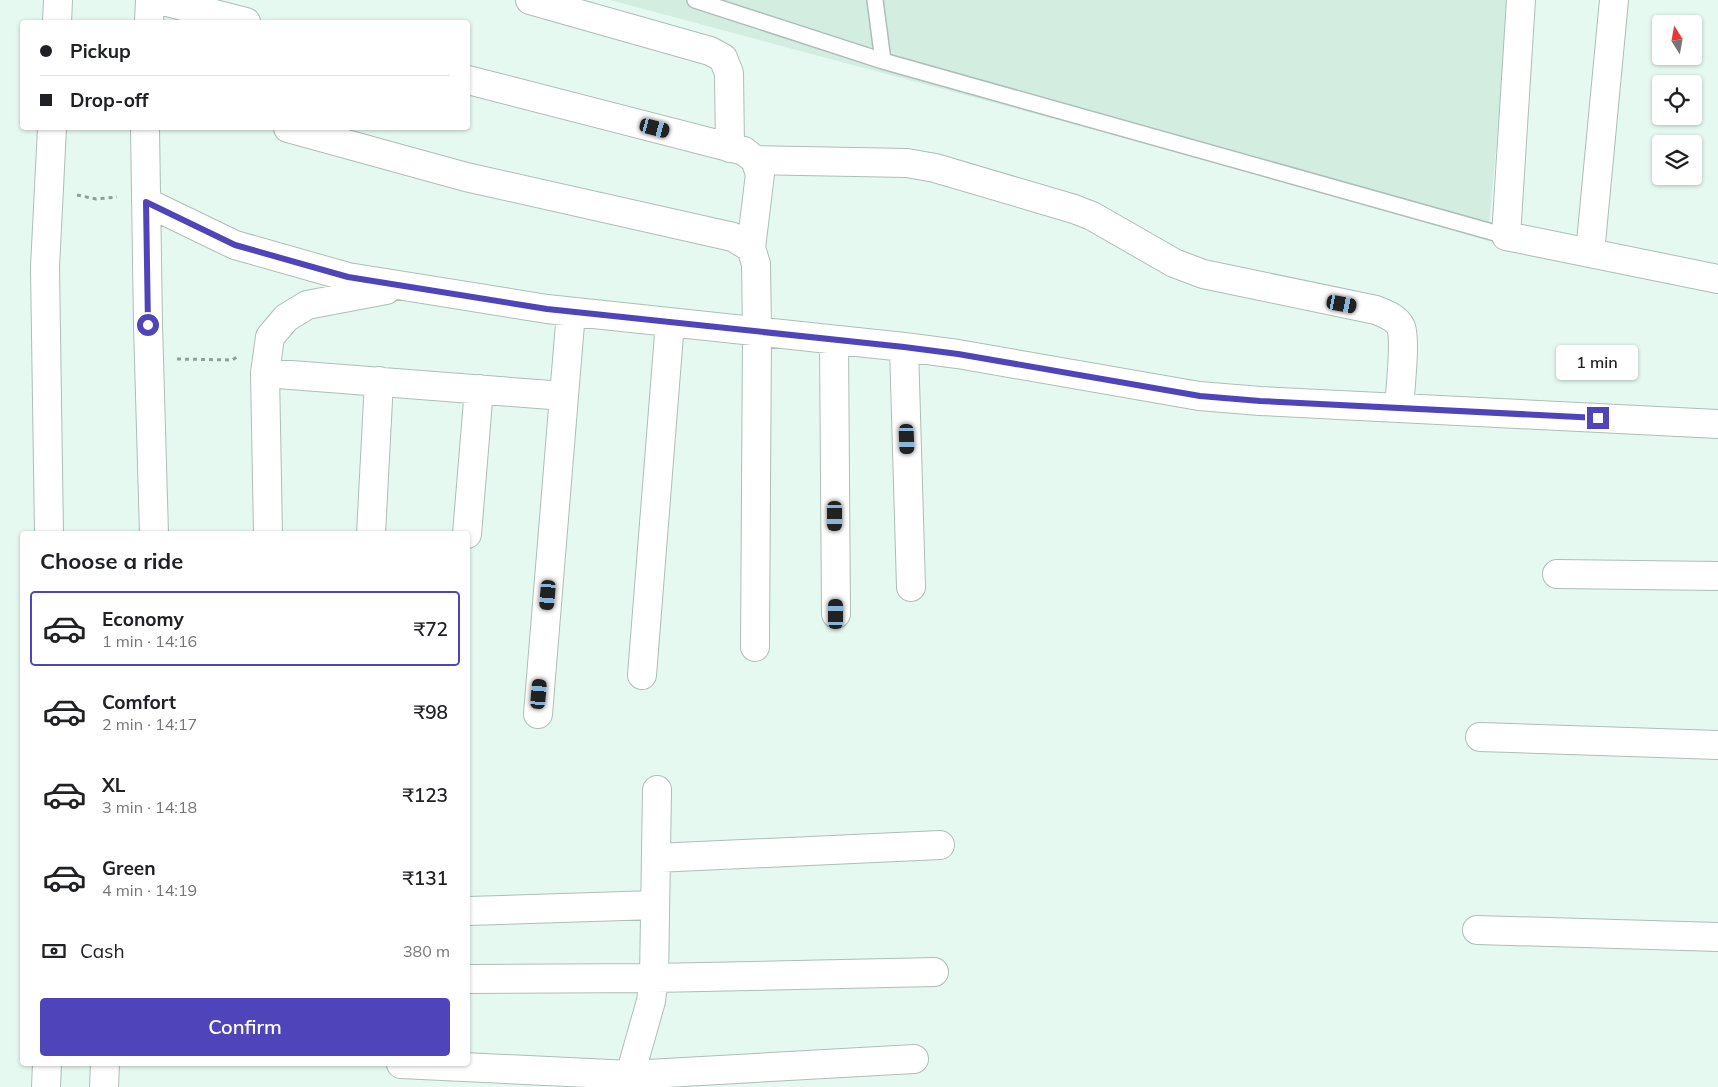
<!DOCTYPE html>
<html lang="en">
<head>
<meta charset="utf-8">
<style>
  body { margin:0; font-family:Mulish,sans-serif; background:#f6f6f6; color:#202124; height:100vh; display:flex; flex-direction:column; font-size:19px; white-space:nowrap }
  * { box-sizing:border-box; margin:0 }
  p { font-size:16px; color:#757577 }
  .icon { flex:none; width:28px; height:28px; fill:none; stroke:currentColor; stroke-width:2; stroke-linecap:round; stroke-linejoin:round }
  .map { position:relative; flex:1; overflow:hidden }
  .sheet { position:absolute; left:20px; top:531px; width:450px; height:535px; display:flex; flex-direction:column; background:#fff; border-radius:5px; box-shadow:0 1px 4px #0004 }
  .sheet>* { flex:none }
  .top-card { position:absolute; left:20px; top:20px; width:450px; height:110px; border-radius:5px; box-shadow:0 1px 4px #0004; display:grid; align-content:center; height:110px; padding:0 20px; background:#fff }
  .needle { width:32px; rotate:349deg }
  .controls { position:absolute; left:1652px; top:15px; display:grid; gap:10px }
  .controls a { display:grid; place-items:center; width:50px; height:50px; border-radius:5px; background:#fff; box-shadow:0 1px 4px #0004; font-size:25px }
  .end { position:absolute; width:22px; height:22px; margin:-11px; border:6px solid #5044bb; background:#fff; box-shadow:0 0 0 2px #fff }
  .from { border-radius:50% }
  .bubble { position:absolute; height:35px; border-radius:5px; background:#fff; box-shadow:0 1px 4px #0004; font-size:16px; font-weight:600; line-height:35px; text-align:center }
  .car { position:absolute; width:15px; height:30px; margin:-15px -8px; border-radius:6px; box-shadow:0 0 4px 1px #0007; background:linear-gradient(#222 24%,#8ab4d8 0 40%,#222 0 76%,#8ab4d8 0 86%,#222 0) }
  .top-card b { display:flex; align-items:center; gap:18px; height:48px; font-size:19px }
  .top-card b+b { border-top:1px solid #e0e0e0 }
  .top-card i { width:12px; height:12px; background:#202124 }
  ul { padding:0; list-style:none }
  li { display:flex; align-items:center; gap:15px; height:75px; margin:0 10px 8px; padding:0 10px; border:2px solid transparent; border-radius:5px }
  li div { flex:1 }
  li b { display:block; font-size:19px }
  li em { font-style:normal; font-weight:600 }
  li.active { border-color:#5044bb }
  li>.icon { width:45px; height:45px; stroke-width:1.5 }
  h2 { padding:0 20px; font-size:22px; line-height:60px }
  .pay { display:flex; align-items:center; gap:12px; height:55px; padding:0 20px; font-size:19px }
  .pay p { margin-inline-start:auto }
  .primary-button { display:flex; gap:10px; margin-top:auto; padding:10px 20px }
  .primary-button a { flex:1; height:58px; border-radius:5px; background:#5044bb; color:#fff; font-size:20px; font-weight:600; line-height:58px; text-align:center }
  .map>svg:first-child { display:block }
  .built { fill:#d3eee1 }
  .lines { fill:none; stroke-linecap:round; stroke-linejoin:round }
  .lane-casing { stroke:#adbeb6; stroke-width:18 }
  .street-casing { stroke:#adbeb6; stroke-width:30 }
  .path { stroke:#919f98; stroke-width:3; stroke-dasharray:4 4; stroke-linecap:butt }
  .lane { stroke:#fff; stroke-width:15 }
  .street { stroke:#fff; stroke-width:28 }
  .route { stroke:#5044bb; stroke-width:6 }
</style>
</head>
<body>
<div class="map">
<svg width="1718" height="1087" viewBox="0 0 1718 1087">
  <rect width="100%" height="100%" fill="#e6f9f0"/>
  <!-- built -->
  <path class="built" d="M 610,0 L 1510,0 L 1488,235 Z"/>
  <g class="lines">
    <defs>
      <path id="lane" d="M 695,0 L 883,61 L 1506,236
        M 875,0 L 883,61"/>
      <path id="street" d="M 159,0 L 246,22
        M 530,0 L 710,51 L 723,58 L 729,73 L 730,148
        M 1521,0 L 1506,236 L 1718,279
        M 57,22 L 58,0
        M 149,22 L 150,0
        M 468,80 L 744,151 L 755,160 L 760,174 L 751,248
        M 145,128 L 148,325 L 154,534
        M 288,128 L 466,177 L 733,237 L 751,248 L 756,264 L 757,332 L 755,647
        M 755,160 L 907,163 L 935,168 L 1074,209 L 1092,216 L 1174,263 L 1203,274 L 1376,310 C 1385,314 1396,317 1401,327 C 1406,341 1400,391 1399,408
        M 146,202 L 235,245 L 348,277 L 547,309 L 904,347 L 958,354 L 1199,396 L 1260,401 L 1718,424
        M 1590,253 L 1614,0
        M 834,340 L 836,614
        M 904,347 L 911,587
        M 265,373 L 564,396 L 571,312
        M 49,534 L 45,267 L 52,128
        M 268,534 L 265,373 L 270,337 L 286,318 L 307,305 L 386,290
        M 371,534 L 379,381
        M 467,534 L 479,389
        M 1557,574 L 1718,576
        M 642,675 L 670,322
        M 538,714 L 564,396
        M 1480,737 L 1718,745
        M 656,858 L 940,845
        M 468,911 L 655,905
        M 1477,930 L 1718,937
        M 468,979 L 654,978 L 934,972
        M 401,1064 L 630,1075 L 914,1059
        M 46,1087 L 47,1064
        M 104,1087 L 105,1064
        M 629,1087 L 630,1075 L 651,1001 L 654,978 L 657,790"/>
    </defs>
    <!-- lane casing -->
    <use href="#lane" class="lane-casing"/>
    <!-- street casing -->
    <use href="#street" class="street-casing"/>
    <!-- path -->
    <path class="path" d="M 77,195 L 96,199 L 117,197
      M 177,359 L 232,360 L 239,356"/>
    <!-- lane -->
    <use href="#lane" class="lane"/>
    <!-- street -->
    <use href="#street" class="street"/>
  </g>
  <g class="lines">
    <!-- route -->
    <path class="route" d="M 148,325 L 146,202 L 235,245 L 348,277 L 547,309 L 904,347 L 958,354 L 1200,396 L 1260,401 L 1598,418"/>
  </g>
</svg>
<div class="controls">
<a><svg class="needle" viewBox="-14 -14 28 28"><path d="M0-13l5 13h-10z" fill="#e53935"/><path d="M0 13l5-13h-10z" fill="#757577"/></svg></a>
<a><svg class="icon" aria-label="locate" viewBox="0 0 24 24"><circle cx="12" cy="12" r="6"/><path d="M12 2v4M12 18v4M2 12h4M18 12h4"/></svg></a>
<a><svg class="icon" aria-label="layers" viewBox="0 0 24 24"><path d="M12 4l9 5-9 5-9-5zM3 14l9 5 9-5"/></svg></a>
</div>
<i class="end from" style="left:148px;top:325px"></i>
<i class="end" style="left:1598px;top:418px"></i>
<div class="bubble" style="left:1556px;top:345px;width:82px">1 min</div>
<i class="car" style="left:655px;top:128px;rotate:105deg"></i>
<i class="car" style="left:1342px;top:304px;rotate:101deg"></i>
<i class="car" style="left:907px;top:439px;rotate:178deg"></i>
<i class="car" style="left:835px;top:516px;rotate:180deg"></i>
<i class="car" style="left:548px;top:595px;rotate:185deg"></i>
<i class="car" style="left:836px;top:614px;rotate:0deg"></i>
<i class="car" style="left:539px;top:694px;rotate:5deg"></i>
<div class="top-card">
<b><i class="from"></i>Pickup</b>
<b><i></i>Drop-off</b>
</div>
<section class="sheet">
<h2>Choose a ride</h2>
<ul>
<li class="active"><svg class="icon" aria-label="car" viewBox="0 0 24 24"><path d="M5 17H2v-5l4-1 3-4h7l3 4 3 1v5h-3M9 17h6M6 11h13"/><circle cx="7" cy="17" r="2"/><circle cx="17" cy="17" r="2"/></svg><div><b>Economy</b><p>1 min · 14:16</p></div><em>₹72</em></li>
<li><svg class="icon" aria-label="car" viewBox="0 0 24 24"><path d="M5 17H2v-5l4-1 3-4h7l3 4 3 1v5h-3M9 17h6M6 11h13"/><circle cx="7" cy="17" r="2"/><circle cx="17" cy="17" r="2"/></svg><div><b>Comfort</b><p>2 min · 14:17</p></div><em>₹98</em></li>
<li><svg class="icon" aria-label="car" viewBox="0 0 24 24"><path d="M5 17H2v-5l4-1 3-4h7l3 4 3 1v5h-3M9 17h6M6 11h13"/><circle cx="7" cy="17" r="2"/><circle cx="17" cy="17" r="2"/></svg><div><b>XL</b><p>3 min · 14:18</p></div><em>₹123</em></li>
<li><svg class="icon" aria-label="car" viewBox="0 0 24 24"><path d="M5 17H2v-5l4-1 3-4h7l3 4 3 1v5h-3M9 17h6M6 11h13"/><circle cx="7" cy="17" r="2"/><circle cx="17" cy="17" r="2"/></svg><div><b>Green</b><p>4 min · 14:19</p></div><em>₹131</em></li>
</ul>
<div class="pay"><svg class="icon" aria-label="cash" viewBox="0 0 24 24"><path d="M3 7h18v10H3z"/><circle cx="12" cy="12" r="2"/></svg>Cash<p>380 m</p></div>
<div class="primary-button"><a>Confirm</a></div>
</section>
</div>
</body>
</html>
